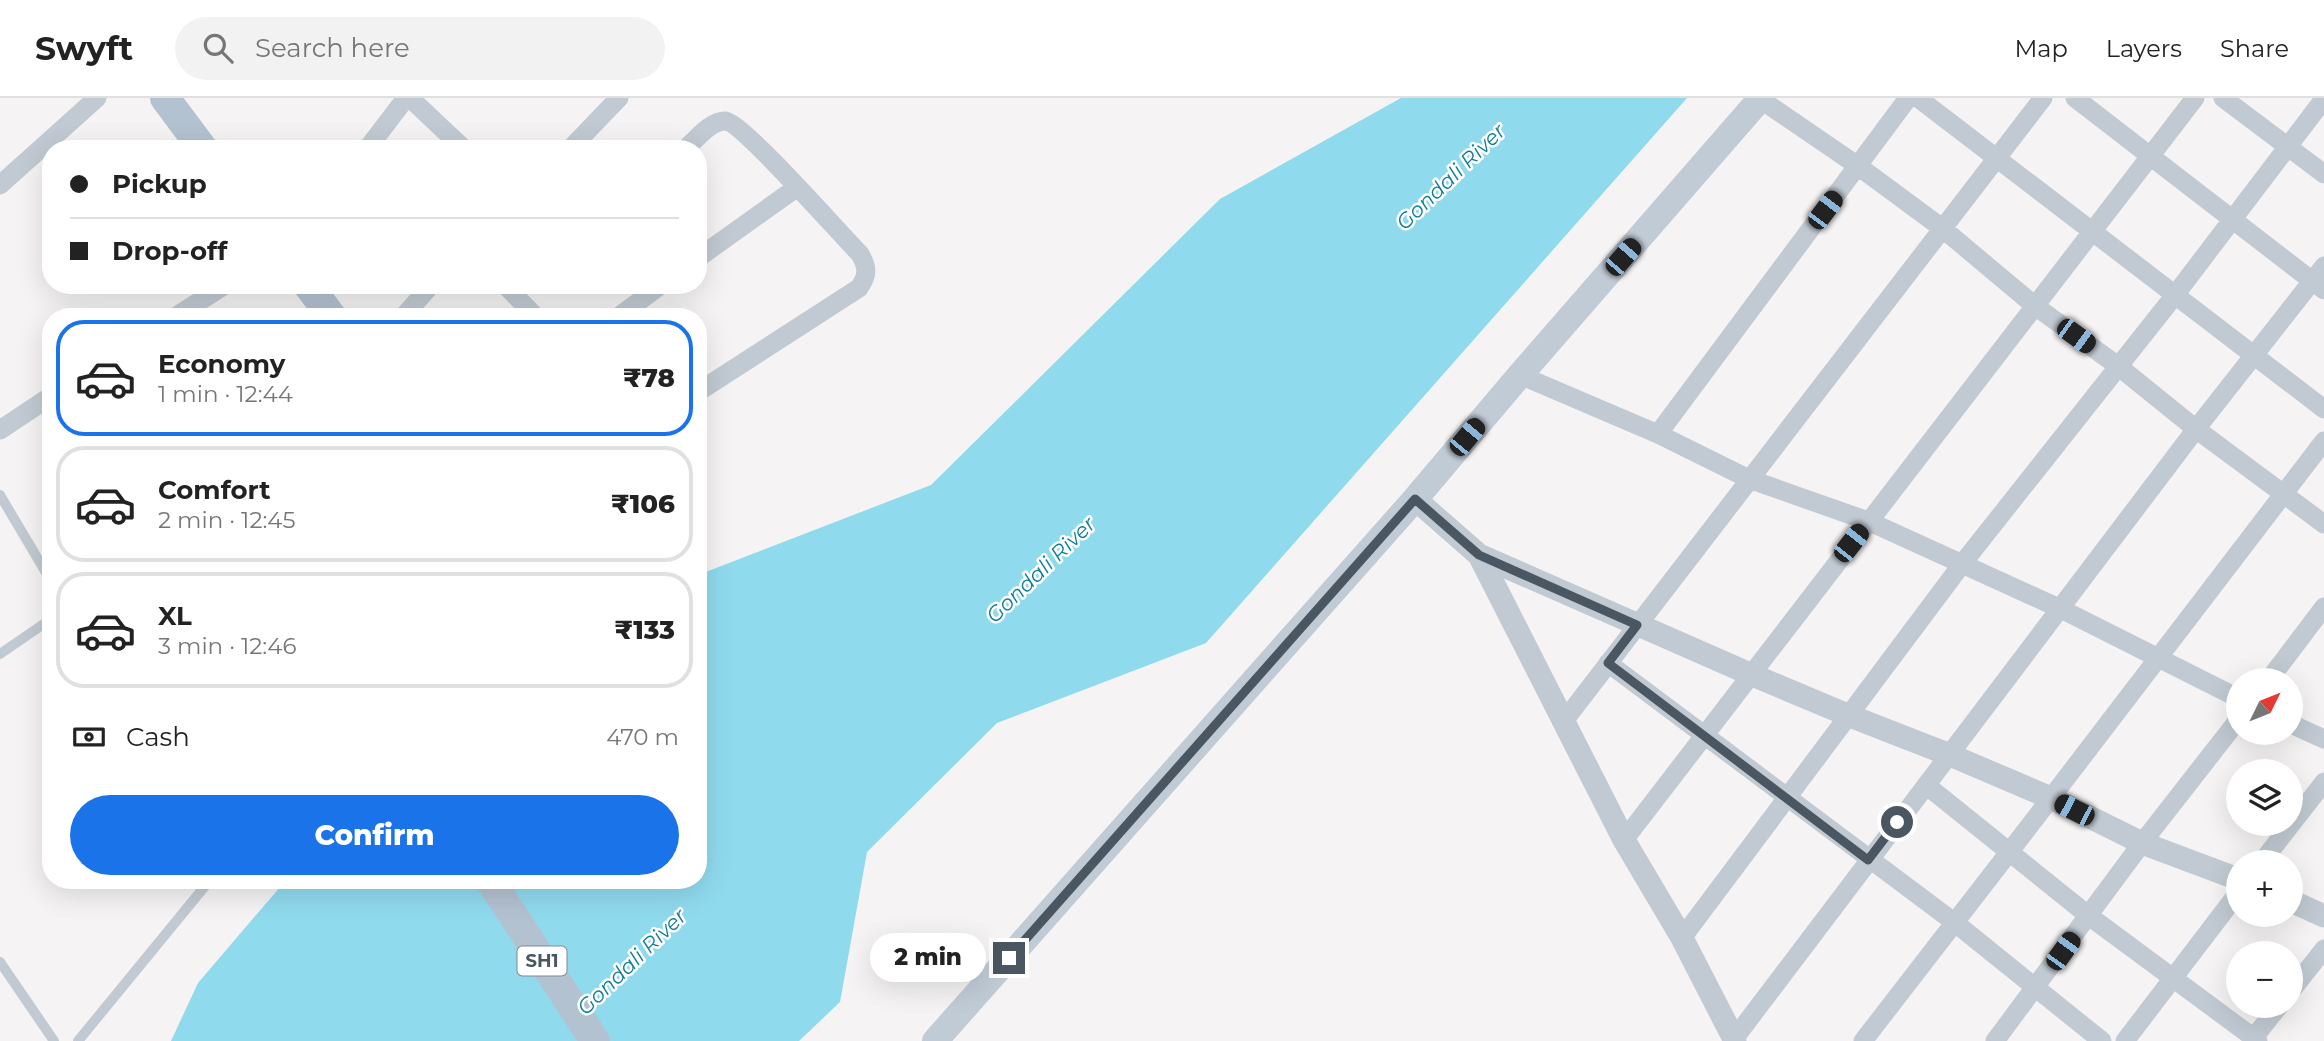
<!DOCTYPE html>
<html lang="en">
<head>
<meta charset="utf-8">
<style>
  body { margin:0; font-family:Montserrat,sans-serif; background:#f2f2f2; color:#222; height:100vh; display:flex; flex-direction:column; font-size:26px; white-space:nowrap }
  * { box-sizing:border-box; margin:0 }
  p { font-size:23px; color:#767676 }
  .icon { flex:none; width:38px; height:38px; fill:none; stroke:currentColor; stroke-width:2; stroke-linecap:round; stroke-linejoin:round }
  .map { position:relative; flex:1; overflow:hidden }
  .side { position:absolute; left:42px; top:210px; width:665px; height:581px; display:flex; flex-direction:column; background:#fff; border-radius:28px; box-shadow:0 7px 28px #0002 }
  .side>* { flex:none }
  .top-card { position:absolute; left:42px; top:42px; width:665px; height:154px; border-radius:28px; box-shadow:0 7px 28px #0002; display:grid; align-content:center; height:154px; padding:0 28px; background:#fff }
  .needle { width:46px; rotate:47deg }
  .buttons { position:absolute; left:2226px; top:570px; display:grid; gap:14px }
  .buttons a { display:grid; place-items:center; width:77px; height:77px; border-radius:50%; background:#fff; box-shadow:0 7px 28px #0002; font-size:35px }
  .end { position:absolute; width:32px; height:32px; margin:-16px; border:9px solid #4a5661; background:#fff; box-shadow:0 0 0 4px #fff }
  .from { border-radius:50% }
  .bubble { position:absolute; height:49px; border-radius:24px; background:#fff; box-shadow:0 7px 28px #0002; font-size:23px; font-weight:800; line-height:49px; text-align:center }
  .car { position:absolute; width:21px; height:42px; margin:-21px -10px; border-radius:9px; box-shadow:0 0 5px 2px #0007; background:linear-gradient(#222 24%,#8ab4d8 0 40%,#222 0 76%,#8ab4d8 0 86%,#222 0) }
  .top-card b { display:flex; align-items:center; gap:24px; height:66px; font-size:26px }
  .top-card b+b { border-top:2px solid #e0e0e0 }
  .top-card i { width:18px; height:18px; background:#222 }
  ul { padding:12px 0 0; list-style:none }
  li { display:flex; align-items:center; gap:21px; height:116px; margin:0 14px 10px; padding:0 14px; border:4px solid #e0e0e0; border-radius:28px }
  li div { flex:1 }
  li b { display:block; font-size:26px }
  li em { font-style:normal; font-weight:800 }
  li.active { border-color:#1a73e8 }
  li>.icon { width:63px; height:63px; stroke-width:1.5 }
  .pay { display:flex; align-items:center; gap:18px; height:77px; padding:0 28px; font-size:26px }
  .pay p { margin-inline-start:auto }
  .cta { display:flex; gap:14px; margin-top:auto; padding:14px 28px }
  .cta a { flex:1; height:80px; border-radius:42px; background:#1a73e8; color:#fff; font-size:28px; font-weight:800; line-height:80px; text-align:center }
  header { display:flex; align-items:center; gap:42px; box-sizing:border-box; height:98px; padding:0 35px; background:#fff; border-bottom:2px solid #e0e0e0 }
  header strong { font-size:33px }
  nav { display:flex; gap:38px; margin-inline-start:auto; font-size:24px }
  .search { width:490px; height:63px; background:#f2f2f2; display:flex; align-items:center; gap:18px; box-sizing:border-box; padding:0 24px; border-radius:38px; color:#767676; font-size:26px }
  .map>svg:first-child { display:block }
  .water { fill:#90daee }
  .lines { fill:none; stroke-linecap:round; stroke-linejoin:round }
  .service { stroke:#c1cad2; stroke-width:10 }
  .minor { stroke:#c1cad2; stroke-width:19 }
  .tertiary { stroke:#c1cad2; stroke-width:23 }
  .secondary { stroke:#c1cbd6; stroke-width:26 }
  .primary { stroke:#b3c2d1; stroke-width:30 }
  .route { stroke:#4a5661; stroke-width:9 }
  .labels { text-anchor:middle; stroke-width:5; stroke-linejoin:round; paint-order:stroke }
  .shield { fill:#fff; stroke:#808990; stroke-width:2 }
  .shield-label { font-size:18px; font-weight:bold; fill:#4a5661 }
  .water-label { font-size:21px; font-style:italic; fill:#0c7c9b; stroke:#fff }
</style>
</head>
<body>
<header>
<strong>Swyft</strong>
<div class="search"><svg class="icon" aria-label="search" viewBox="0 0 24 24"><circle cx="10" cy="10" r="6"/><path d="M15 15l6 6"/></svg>Search here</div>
<nav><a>Map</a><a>Layers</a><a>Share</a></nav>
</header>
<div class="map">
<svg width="2324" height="943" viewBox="0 0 2324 943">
  <rect width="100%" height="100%" fill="#f5f3f3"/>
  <!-- water -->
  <path class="water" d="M 1401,0 L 1687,0 L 1206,545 L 997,625 L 867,754 L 840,904 L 799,943 L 171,943 L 198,885 L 286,782 L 698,782 L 698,477 L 931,387 L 1220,101 Z"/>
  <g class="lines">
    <!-- service -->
    <path class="service" d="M 0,397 L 51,483
      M 0,556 L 51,521
      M 0,864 L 54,943
      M 78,943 L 210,782"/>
    <!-- minor -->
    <path class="minor" d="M 410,0 L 464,51
      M 1918,0 L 2324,311
      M 2075,0 L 2324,192
      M 2223,0 L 2324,76
      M 1760,1 L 1858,68 L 1942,130 L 2035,208 L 2118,268 L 2196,331 L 2324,426
      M 367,51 L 406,0
      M 570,51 L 619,0
      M 685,51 C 696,42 710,23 725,23 C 742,24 841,137 860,156 C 868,170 868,177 859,190 L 698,294
      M 0,87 L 97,0
      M 698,160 L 796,90
      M 505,187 L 536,219
      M 175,219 L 225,187
      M 403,219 L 431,187
      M 618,219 L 661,187
      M 1520,277 L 1658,336 L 1749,381 L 1868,423 L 2061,511 L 2238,600
      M 0,332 L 51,298
      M 1658,336 L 1908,0
      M 1608,565 L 1954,824 L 2102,943
      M 2268,583 L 2324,509
      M 1564,623 L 2043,0
      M 2291,626 L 2324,641
      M 1926,687 L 2089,818 L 2258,943
      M 1624,742 L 2195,0
      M 2261,765 L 2324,684
      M 1682,840 L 1962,466 L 2175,197 L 2324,1
      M 2291,893 L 2324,851
      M 1734,941 L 2196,331 L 2324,168
      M 1863,943 L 2051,700 L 2324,343
      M 1995,943 L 2142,745 L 2238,622
      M 2125,943 L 2238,795
      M 2251,943 L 2279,908"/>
    <!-- tertiary -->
    <path class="tertiary" d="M 1415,401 L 1479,457 L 1624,742 L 1682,840 L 1735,943
      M 1479,457 L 1750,576 L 1850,618 L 1950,657 L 2051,700 L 2142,745 L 2238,781
      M 2291,803 L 2324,818"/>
    <!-- secondary -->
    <path class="secondary" d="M 935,943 L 1415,401 L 1520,277 L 1761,0"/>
    <!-- primary -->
    <path class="primary" d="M 165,0 L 203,51
      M 308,187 L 332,219
      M 490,782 L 595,943"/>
  </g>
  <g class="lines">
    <!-- route -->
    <path class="route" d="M 1009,860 L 1415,401 L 1479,457 L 1637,527 L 1608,565 L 1868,762 L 1897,724"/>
  </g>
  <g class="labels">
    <!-- shield labels -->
    <rect class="shield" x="517.5" y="848.5" width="49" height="29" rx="5"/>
    <g class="shield-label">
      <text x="542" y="869">SH1</text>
    </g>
    <!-- water labels -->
    <g class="water-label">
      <text transform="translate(1451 79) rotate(-44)" y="7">Gondali River</text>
      <text transform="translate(1041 472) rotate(-44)" y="7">Gondali River</text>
      <text transform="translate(632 864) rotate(-44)" y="7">Gondali River</text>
    </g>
  </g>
</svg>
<div class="buttons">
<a><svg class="needle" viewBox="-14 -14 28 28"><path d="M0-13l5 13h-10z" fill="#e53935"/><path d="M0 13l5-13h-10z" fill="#767676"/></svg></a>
<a><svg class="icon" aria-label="layers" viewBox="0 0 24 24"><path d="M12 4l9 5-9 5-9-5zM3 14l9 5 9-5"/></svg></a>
<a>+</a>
<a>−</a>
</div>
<i class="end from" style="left:1897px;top:724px"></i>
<i class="end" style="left:1009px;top:860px"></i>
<div class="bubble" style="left:870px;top:835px;width:116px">2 min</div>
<i class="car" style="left:1825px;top:112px;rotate:37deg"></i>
<i class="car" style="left:1623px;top:159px;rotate:41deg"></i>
<i class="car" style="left:2076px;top:238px;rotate:126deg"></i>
<i class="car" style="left:1467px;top:339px;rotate:40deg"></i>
<i class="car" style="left:1851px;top:445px;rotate:38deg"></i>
<i class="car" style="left:2074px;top:712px;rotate:297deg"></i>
<i class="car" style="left:2063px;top:853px;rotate:36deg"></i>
<div class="top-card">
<b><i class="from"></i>Pickup</b>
<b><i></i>Drop-off</b>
</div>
<section class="side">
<ul>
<li class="active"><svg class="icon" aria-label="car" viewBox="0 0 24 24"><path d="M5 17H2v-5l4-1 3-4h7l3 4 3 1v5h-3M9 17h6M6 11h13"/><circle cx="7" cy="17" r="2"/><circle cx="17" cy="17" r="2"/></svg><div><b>Economy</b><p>1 min · 12:44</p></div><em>₹78</em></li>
<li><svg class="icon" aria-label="car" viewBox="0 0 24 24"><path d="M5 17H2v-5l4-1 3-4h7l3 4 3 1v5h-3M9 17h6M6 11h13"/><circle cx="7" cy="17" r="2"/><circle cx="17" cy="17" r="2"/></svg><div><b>Comfort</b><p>2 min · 12:45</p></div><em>₹106</em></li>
<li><svg class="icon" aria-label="car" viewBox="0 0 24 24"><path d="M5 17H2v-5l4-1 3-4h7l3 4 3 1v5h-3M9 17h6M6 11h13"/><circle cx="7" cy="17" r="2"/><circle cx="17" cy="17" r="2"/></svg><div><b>XL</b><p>3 min · 12:46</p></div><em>₹133</em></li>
</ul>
<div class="pay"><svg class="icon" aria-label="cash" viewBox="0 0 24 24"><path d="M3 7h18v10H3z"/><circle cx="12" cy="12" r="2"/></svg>Cash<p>470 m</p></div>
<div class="cta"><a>Confirm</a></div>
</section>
</div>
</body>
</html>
